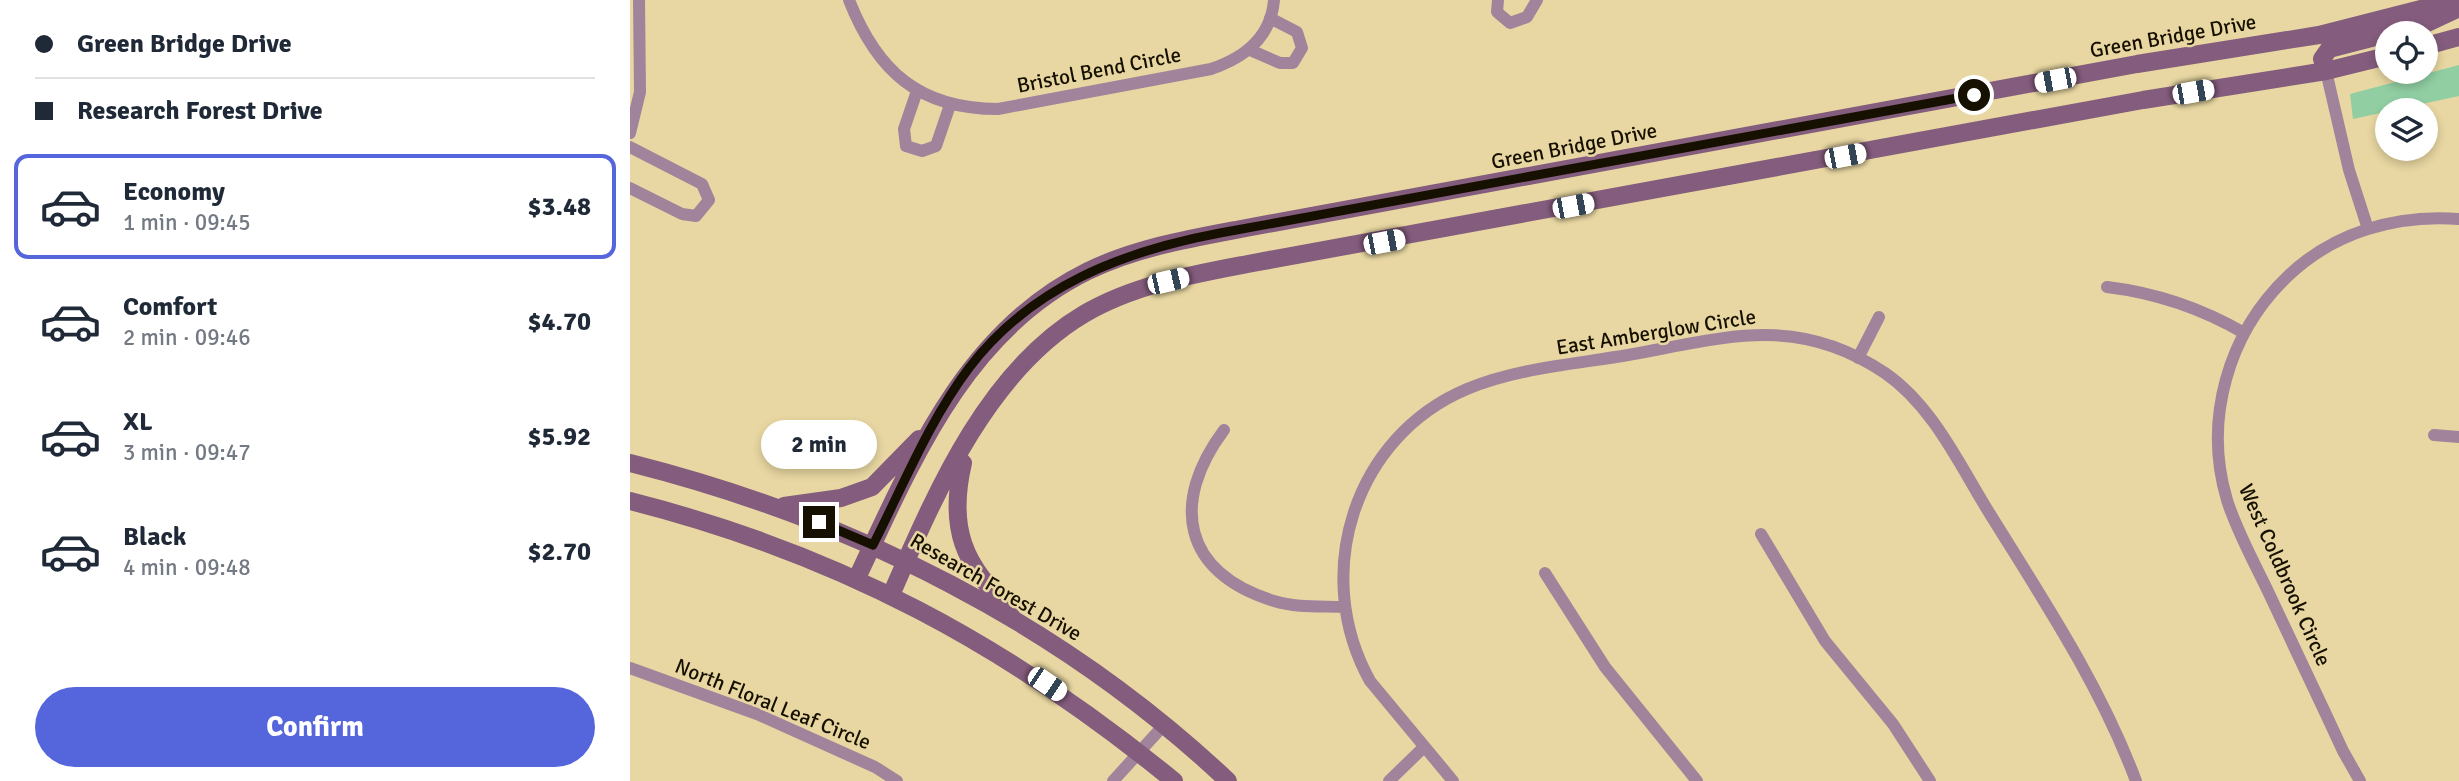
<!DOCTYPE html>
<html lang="en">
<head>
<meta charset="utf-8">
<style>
  body { margin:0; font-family:Signika,sans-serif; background:#f6f6f7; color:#1f2937; height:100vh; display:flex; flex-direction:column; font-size:26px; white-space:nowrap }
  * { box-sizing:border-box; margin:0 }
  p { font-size:23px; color:#747a83 }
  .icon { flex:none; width:38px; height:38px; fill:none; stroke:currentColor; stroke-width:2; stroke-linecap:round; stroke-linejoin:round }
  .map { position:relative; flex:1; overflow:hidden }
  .sheet { display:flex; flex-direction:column; background:#fff; width:630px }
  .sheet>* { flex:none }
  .top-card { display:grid; align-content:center; height:154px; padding:0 35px; background:#fff }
  .tools { position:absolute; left:1745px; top:21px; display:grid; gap:14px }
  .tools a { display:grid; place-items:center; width:63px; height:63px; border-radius:50%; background:#fff; box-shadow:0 4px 10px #0003; font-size:35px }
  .end { position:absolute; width:32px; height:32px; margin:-16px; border:9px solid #161000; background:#fff; box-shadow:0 0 0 4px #fff }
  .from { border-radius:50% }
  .bubble { position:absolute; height:49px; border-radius:24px; background:#fff; box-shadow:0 4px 10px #0003; font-size:23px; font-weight:700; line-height:49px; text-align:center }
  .car { position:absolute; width:21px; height:42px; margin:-21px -10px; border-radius:9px; box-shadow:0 0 5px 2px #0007; background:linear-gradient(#fff 24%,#345 0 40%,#fff 0 76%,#345 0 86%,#fff 0) }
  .top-card b { display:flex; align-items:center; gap:24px; height:66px; font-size:26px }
  .top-card b+b { border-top:2px solid #e0e1e3 }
  .top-card i { width:18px; height:18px; background:#1f2937 }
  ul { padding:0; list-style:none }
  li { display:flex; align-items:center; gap:21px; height:105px; margin:0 14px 10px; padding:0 21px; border:4px solid transparent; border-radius:14px }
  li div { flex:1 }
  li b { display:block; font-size:26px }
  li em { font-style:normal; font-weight:700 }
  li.selected { border-color:#56d }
  li>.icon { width:63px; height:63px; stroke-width:1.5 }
  .action { display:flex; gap:14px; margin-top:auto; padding:14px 35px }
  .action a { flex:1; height:80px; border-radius:42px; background:#56d; color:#fff; font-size:28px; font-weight:700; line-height:80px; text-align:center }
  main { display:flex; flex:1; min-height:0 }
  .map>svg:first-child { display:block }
  .green { fill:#91cfa3 }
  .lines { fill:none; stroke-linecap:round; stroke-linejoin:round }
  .minor { stroke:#a1849b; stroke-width:12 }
  .secondary { stroke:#845c7d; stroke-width:18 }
  .route { stroke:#161000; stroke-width:9 }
  .labels { text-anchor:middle; stroke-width:5; stroke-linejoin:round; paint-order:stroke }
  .street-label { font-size:21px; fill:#161000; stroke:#e8d7a2 }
</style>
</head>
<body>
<main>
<section class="sheet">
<div class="top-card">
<b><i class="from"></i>Green Bridge Drive</b>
<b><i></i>Research Forest Drive</b>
</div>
<ul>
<li class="selected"><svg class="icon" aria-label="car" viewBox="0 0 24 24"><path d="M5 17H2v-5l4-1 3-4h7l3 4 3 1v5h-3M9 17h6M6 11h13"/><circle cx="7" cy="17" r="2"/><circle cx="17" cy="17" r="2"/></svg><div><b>Economy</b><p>1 min · 09:45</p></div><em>$3.48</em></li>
<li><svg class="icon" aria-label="car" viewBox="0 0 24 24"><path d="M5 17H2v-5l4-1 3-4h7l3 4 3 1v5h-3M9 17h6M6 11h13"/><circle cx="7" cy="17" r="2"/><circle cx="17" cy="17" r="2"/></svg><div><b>Comfort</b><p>2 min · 09:46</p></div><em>$4.70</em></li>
<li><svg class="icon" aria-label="car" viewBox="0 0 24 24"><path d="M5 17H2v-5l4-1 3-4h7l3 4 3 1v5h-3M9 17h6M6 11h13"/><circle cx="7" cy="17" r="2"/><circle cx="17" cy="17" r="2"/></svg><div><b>XL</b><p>3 min · 09:47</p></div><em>$5.92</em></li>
<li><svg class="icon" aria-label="car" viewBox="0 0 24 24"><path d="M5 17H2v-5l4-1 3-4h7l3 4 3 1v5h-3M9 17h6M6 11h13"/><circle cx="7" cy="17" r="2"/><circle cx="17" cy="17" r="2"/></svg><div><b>Black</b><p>4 min · 09:48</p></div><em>$2.70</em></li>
</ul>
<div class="action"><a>Confirm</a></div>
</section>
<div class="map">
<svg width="1829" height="781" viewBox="0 0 1829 781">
  <rect width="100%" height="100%" fill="#e8d7a2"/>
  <!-- green -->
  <path class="green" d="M 1829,65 L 1829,96 L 1723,119 L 1720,94 Z"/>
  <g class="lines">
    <!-- minor -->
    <path class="minor" d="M 219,0 C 247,71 289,109 368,109 L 581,69 C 614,58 641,38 644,0
      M 868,0 L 867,12 L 880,23 L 897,17 L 907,0
      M 620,50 L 650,63 L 663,63 L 672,48 L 667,32 L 640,18
      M 1696,71 L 1719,170 L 1738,229
      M 287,91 L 274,129 L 276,146 L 292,151 L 306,146 L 320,105
      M 0,133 L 10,92 L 9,0
      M 0,147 L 72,184 L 79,200 L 66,216 L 52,214 L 0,188
      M 1477,287 C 1527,293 1571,308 1614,333
      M 1228,358 L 1249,317
      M 594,430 C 540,502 552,573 644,601 C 667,608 691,606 714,607
      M 1804,435 L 1829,437
      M 1131,534 L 1195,641 L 1263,724 L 1300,781
      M 915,573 L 975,667 L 1067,781
      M 0,668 L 127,714 L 245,767 L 267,781
      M 483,781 L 534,725
      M 759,781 L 794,747
      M 823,781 L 740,681 C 681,575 723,437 837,389 C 887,368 946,364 998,355 C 1095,338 1166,313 1255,373 C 1303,406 1330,466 1360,514 C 1414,601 1470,685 1506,781
      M 1730,781 L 1713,751 C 1690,701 1666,651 1643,602 C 1628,569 1608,535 1597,500 C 1573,420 1598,333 1658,276 C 1704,232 1767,214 1829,219"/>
    <!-- secondary -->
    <path class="secondary" d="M 1758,33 L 1797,23 L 1829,8
      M 1796,46 L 1829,37
      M 1696,71 L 1692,59 L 1699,49 L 1757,34
      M 0,463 C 222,519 431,623 598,781
      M 333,463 C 318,527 333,566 381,609
      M 0,501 C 209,554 378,645 544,781
      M 154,506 L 211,498 L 242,487 L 289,439
      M 227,578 C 282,461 335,331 458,271 C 508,247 563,238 616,228 L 1507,64 L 1689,35 L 1826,0
      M 261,595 C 305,495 356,372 454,314 C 505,284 566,274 623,263 L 1513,100 L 1696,71 L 1757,56"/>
  </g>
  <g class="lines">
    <!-- route -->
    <path class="route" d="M 189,522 L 243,545 C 273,486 299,421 339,368 C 401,286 494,251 590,233 L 1344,95"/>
  </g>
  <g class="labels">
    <!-- street labels -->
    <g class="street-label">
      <text transform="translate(1543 36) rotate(-10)" y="7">Green Bridge Drive</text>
      <text transform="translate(469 70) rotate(-11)" y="7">Bristol Bend Circle</text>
      <text transform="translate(944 146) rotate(-11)" y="7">Green Bridge Drive</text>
      <text transform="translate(1026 332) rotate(-9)" y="7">East Amberglow Circle</text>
      <text transform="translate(1655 575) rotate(66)" y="7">West Coldbrook Circle</text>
      <text transform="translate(366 587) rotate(30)" y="7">Research Forest Drive</text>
      <text transform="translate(143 704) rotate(22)" y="7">North Floral Leaf Circle</text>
    </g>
  </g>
</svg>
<div class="tools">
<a><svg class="icon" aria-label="locate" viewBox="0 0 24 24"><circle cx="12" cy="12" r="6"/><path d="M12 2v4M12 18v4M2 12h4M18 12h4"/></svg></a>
<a><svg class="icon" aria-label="layers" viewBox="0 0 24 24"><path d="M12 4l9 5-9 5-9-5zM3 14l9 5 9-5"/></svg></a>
</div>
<i class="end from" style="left:1344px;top:95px"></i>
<i class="end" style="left:189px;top:522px"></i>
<div class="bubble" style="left:131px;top:420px;width:116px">2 min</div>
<i class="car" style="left:1425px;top:80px;rotate:259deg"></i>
<i class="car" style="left:1563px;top:92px;rotate:80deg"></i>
<i class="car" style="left:1215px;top:156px;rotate:79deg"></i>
<i class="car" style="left:943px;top:206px;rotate:79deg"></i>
<i class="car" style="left:754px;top:242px;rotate:79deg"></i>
<i class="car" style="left:538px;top:281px;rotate:77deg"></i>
<i class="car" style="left:417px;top:684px;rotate:124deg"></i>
</div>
</main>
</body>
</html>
